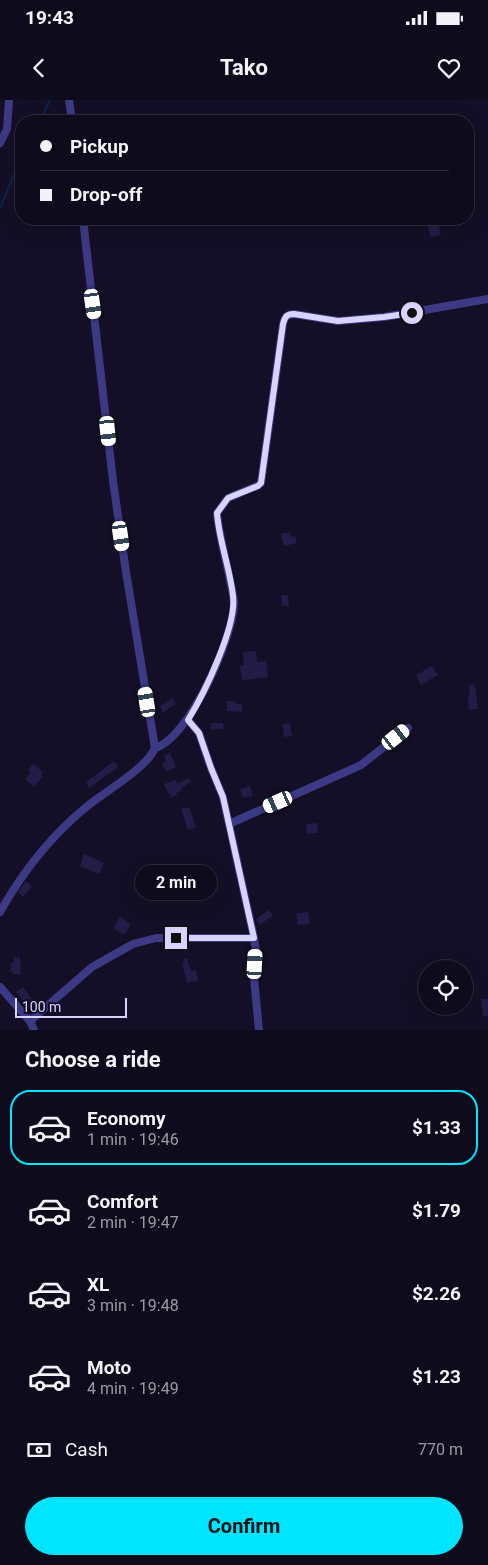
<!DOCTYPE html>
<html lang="en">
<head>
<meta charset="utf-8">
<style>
  body { margin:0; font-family:Roboto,sans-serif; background:#171425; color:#f1f3f6; height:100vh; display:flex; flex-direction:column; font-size:19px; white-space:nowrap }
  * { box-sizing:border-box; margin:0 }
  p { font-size:16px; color:#9b9ba3 }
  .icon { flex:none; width:28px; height:28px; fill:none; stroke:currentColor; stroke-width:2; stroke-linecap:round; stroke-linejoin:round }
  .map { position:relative; height:930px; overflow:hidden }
  .side { display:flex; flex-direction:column; background:#0e0b1c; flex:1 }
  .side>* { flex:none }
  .hud { position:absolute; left:15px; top:15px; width:459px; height:110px; border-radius:20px; box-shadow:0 5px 20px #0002,0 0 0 1px #2e2b3b; display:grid; align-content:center; height:110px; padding:0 25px; background:#0e0b1c }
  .buttons { position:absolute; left:418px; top:860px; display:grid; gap:10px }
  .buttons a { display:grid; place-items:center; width:55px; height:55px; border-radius:50%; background:#0e0b1c; box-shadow:0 5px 20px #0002,0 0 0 1px #2e2b3b; font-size:25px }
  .scale { position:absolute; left:15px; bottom:12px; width:112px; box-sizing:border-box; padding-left:5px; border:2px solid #d9d4ff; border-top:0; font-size:14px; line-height:18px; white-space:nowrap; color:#d9d4ff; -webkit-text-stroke:4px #130f26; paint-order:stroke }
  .end { position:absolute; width:22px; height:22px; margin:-11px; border:6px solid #d9d4ff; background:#111; box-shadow:0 0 0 2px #111 }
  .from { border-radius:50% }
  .bubble { position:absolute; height:35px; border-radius:18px; background:#0e0b1c; box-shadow:0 5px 20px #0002,0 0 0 1px #2e2b3b; font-size:16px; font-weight:700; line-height:35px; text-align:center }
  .car { position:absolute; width:15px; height:30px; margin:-15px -8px; border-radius:6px; box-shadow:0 0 4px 1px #0007; background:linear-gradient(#fff 24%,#345 0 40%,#fff 0 76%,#345 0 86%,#fff 0) }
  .hud b { display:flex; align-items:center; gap:18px; height:48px; font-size:19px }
  .hud b+b { border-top:1px solid #2e2b3b }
  .hud i { width:12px; height:12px; background:#f1f3f6 }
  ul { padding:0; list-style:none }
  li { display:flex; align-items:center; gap:15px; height:75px; margin:0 10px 8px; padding:0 15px; border:2px solid transparent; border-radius:20px }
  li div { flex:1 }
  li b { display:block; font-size:19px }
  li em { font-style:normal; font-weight:700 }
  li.current { border-color:#00e5ff }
  li>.icon { width:45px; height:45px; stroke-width:1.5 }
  h2 { padding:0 25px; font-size:22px; line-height:60px }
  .pay { display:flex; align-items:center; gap:12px; height:55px; padding:0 25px; font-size:19px }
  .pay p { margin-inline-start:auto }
  .action { display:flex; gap:10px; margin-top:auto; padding:10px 25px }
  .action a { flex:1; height:58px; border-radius:30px; background:#00e5ff; color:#111; font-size:20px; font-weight:700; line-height:58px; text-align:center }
  .status { display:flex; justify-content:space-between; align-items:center; height:35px; padding:0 25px; background:#0e0b1c; direction:ltr }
  .status svg { height:14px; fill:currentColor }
  header { display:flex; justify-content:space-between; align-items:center; height:65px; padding:0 25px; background:#0e0b1c; font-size:22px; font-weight:700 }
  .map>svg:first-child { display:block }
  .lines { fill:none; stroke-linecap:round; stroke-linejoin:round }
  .stream { stroke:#0c2248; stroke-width:2.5 }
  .building { fill:#241b47 }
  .street { stroke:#3d3a85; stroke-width:8 }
  .route { stroke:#d9d4ff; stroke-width:6 }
</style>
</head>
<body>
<div class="status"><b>19:43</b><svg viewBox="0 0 49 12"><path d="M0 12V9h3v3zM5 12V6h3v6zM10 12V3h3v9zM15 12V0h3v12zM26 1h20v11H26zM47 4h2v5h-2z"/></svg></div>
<header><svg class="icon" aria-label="back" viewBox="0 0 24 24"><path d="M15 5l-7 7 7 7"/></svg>Tako<svg class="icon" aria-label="heart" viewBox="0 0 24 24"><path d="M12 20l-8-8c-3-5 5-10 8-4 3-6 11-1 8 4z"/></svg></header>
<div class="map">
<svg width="488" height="930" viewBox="0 0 488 930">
  <rect width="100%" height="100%" fill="#130f26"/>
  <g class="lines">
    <!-- stream -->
    <path class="stream" d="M 40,21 L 50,0
      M 0,108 L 21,58"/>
  </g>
  <!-- building -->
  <path class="building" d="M 438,123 L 441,135 L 430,137 L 428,125 Z
    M 290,432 L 291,437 L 295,436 L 297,443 L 284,446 L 281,434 Z
    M 281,495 L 288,495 L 289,506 L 282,506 Z
    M 256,551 L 257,562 L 266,561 L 268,577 L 242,580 L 240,566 L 244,565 L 243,552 Z
    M 432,566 L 438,575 L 421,585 L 416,575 Z
    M 475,584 L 478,609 L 469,610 L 468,595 L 470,595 L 469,585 Z
    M 173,598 L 176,604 L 163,612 L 160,606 Z
    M 227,601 L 235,601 L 235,603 L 243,605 L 241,612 L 227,611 Z
    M 211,623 L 223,623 L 224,629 L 211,630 Z
    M 290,623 L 292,636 L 284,637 L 283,624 Z
    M 170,653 L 176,667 L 166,672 L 162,663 L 166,661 L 164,656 Z
    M 114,661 L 118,667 L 89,688 L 86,682 Z
    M 33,664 L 43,672 L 41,674 L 43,676 L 34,687 L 25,679 L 31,673 L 28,670 Z
    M 189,678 L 191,682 L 181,688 L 182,690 L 176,693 L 177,695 L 171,698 L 164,684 L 176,680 L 177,684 Z
    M 250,686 L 253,696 L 243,698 L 240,689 Z
    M 189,707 L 196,727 L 188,730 L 181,709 Z
    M 317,723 L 318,733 L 307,734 L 306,724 Z
    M 84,754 L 104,763 L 99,774 L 80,766 Z
    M 26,781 L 32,786 L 23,797 L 18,792 Z
    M 269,810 L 273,816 L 259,825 L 256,819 Z
    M 308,812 L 310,824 L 298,825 L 296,814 Z
    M 120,817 L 131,824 L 124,835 L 113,828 Z
    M 14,857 L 20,857 L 21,874 L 12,874 L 13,871 L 10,871 L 11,863 L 14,863 Z
    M 187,858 L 191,871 L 196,870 L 198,881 L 187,883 L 182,863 L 184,863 L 183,859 Z
    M 23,887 L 34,902 L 28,907 L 16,892 Z
    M 481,899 L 488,899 L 488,916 L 483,916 Z"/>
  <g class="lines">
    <!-- street -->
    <path class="street" d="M 69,0 L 72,21
      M 0,43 L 7,29 L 9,0
      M 188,620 L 199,633 L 211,668 L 223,697 L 254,838 L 256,851 L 254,878 L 259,930
      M 155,648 C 189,639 233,537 234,504 C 234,496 232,489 230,481 C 226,458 219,436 217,413 L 228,398 L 259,385 L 261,383 L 283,224 C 285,217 286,215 294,214 L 338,221 L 384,217 L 488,199
      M 229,724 L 361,665 L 408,628
      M 0,812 C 22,773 50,737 85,708 C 103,693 147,668 155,648 L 126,472 L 113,381 L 83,119
      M 0,887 L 30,921 L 34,930
      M 30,921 L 92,867 L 133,844 L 156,838 L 254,838"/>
  </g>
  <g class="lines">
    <!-- route -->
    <path class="route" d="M 176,838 L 254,838 L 223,697 L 211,668 L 199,633 L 188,620 C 204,594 237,526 233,496 C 230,468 219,441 217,413 L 228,398 L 258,386 L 261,383 L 283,224 C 285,217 286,214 294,214 L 338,221 L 384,217 L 412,213"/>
  </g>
</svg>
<div class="buttons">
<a><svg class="icon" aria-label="locate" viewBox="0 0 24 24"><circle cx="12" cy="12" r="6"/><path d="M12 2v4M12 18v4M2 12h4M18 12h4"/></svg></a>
</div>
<div class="scale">100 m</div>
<i class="end from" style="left:412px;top:213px"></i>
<i class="end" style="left:176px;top:838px"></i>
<div class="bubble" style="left:135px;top:765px;width:82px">2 min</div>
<i class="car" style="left:93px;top:204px;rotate:172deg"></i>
<i class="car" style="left:108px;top:331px;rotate:174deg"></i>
<i class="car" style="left:121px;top:436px;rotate:172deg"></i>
<i class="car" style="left:147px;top:602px;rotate:351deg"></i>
<i class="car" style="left:396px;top:637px;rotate:52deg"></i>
<i class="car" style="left:278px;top:702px;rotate:246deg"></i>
<i class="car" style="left:255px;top:864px;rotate:3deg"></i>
<div class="hud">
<b><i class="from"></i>Pickup</b>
<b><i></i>Drop-off</b>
</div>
</div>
<section class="side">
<h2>Choose a ride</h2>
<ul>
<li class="current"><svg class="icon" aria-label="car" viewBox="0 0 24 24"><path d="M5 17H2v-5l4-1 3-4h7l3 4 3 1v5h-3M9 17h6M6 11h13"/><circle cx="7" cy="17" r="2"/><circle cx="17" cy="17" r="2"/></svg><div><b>Economy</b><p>1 min · 19:46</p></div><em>$1.33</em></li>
<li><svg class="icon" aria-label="car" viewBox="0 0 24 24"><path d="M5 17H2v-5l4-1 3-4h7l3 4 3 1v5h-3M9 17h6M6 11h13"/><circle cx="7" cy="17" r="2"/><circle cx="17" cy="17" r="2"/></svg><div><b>Comfort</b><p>2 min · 19:47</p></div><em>$1.79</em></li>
<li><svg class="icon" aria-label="car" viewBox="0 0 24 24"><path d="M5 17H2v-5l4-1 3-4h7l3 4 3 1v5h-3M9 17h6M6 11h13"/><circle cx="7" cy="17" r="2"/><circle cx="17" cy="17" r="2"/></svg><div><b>XL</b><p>3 min · 19:48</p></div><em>$2.26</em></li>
<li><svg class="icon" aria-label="car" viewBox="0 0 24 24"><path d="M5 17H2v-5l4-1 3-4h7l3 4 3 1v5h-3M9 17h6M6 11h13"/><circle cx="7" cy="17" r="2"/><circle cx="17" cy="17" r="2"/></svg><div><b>Moto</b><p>4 min · 19:49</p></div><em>$1.23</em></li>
</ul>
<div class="pay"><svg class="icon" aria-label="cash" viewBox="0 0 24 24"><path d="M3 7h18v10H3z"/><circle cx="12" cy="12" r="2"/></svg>Cash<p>770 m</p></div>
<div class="action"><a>Confirm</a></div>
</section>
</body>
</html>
